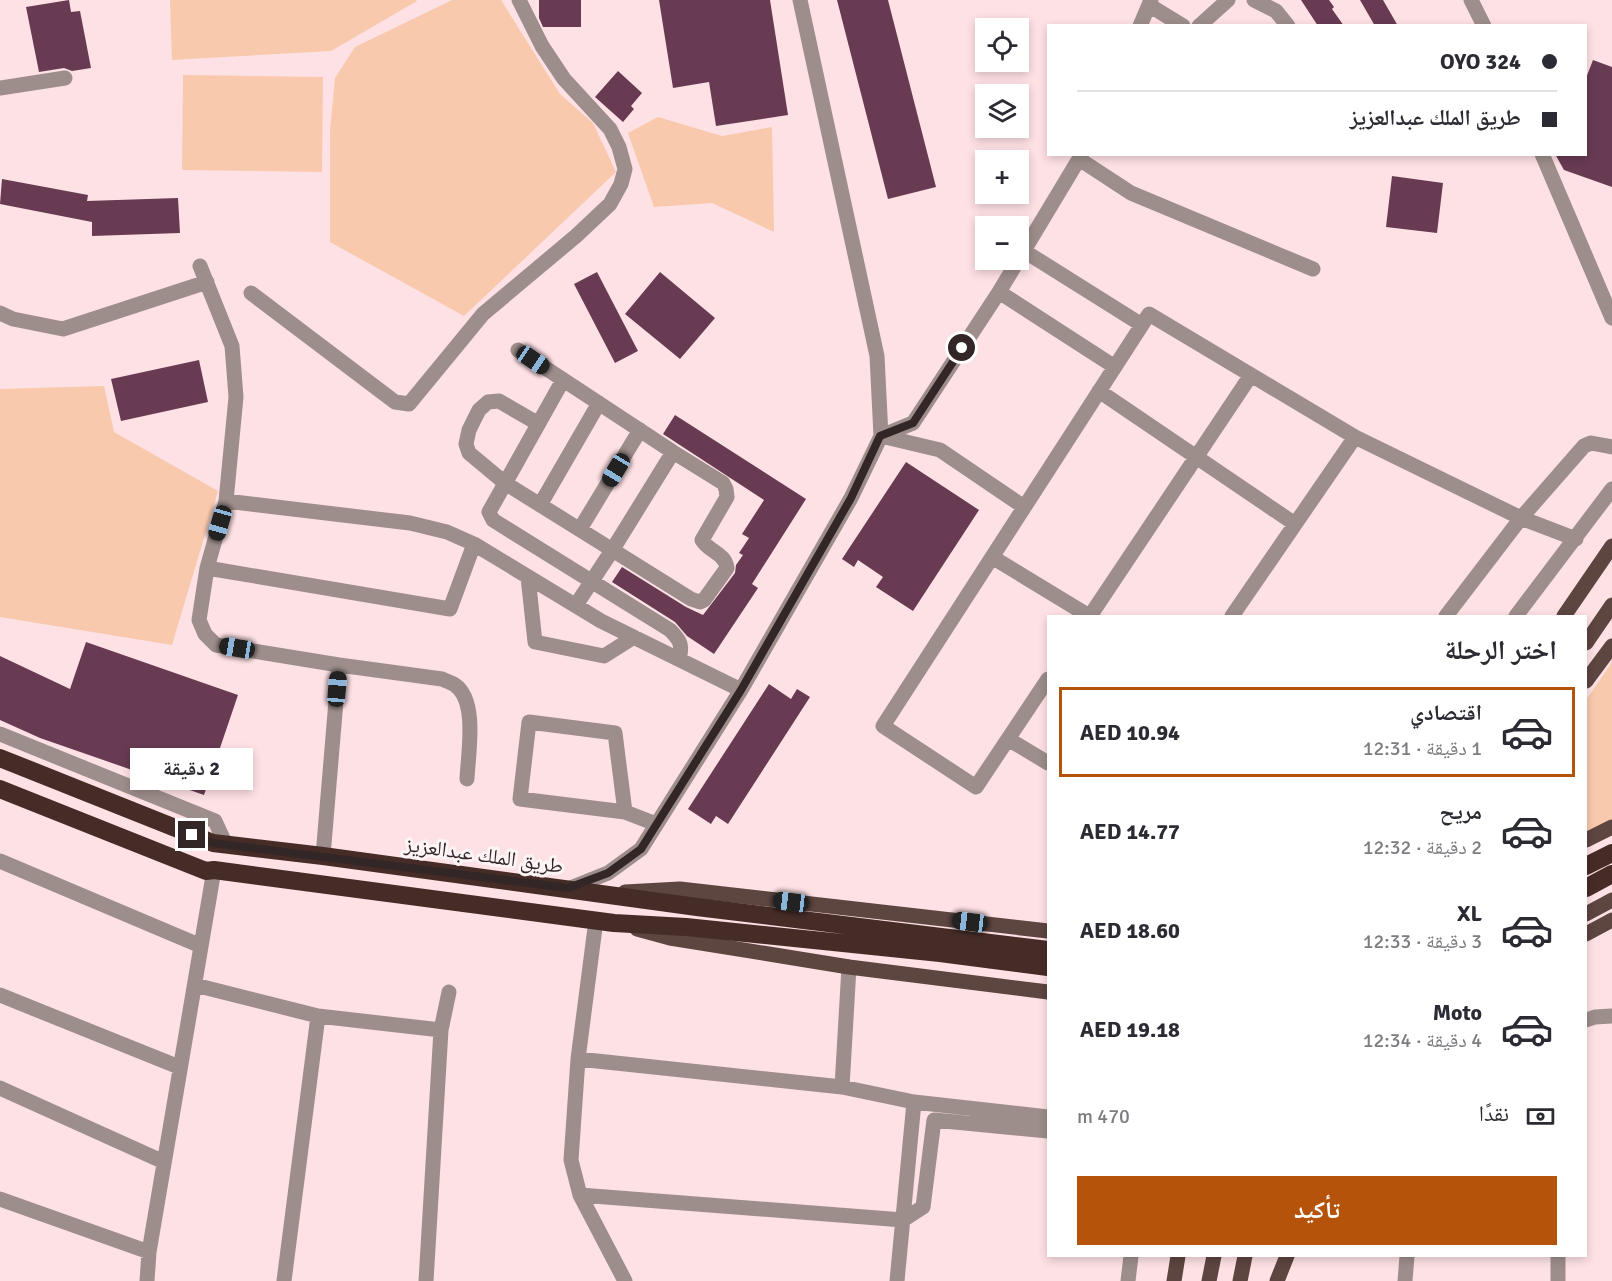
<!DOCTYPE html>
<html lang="ar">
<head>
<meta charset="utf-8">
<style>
  body { margin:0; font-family:Signika,"Noto Naskh Arabic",sans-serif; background:#f2f2f3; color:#2b2b33; direction:rtl; height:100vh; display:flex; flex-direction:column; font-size:22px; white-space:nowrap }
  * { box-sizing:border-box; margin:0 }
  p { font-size:20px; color:#7c7c81 }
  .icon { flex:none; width:33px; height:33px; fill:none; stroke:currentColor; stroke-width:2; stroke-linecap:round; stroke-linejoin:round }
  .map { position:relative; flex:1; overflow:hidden; direction:ltr }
  .sheet { position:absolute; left:1047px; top:615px; width:540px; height:642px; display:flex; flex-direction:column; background:#fff; border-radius:0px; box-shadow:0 3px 9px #0003; direction:rtl }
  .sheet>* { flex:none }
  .hud { position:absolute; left:1047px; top:24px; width:540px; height:132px; border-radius:0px; box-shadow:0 3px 9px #0003; direction:rtl; display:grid; align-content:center; height:132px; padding:0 30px; background:#fff }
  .fabs { position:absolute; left:975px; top:18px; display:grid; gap:12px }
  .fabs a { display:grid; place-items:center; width:54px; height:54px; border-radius:0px; background:#fff; box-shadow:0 3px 9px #0003; font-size:30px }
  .end { position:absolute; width:27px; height:27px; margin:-14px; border:8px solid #332627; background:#fff; box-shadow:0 0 0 3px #fff }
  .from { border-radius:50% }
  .bubble { position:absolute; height:42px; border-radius:0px; background:#fff; box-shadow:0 3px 9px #0003; font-size:20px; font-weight:700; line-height:42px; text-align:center; direction:rtl }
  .car { position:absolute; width:18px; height:36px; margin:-18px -9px; border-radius:8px; box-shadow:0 0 4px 2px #0007; background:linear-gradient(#222 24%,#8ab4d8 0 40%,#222 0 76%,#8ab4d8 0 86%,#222 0) }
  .hud b { display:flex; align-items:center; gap:21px; height:57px; font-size:22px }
  .hud b+b { border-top:2px solid #e1e1e2 }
  .hud i { width:15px; height:15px; background:#2b2b33 }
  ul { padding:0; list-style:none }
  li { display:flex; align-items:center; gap:18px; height:90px; margin:0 12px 9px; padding:0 18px; border:3px solid transparent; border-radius:0px }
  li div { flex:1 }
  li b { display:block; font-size:22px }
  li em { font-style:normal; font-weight:700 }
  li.current { border-color:#b45309 }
  li>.icon { width:54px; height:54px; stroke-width:1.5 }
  h2 { padding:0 30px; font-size:27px; line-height:72px }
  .pay { display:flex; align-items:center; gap:15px; height:66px; padding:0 30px; font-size:22px }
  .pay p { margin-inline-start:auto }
  .primary-button { display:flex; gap:12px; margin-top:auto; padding:12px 30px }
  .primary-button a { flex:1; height:69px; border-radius:0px; background:#b45309; color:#fff; font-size:24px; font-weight:700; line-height:69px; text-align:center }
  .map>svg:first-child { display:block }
  .green { fill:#f8c9ad }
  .building { fill:#683b53 }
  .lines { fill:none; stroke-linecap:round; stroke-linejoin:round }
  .minor { stroke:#9d8e8b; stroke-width:15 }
  .major { stroke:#5d4540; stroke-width:15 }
  .highway { stroke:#462c27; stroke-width:18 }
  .route { stroke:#332627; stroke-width:8 }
  .labels { text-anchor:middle; stroke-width:6; stroke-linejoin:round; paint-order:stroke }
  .street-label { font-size:21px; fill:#332627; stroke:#fcf4f5 }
</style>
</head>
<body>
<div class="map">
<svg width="1612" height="1281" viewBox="0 0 1612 1281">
  <rect width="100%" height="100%" fill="#fee1e5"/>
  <!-- green -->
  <path class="green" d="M 170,0 L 416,0 L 417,1 L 331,51 L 172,60 Z
    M 452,0 L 501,0 L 560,94 L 593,123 L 616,172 L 464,316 L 330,242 L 330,131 L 335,78 L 355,47 Z
    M 183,75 L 323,77 L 322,172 L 182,170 Z
    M 658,117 L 722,136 L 772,127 L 774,232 L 712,203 L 654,207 L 628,133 Z
    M 104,386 L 114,432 L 218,491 L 172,645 L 0,617 L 0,389 Z
    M 1612,662 L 1612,820 L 1586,834 L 1586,700 Z"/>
  <!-- building -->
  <path class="building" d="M 69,0 L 71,12 L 80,11 L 91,68 L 72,71 L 64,68 L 39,72 L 26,7 Z
    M 539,0 L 581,0 L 581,27 L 543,27 L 539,18 Z
    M 659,0 L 770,0 L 788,115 L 716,126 L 709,82 L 673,88 Z
    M 837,0 L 888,0 L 936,187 L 888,199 Z
    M 1301,0 L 1329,0 L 1334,7 L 1332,9 L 1344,26 L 1318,26 Z
    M 1360,0 L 1383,0 L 1398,26 L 1375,26 Z
    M 1593,60 L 1612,67 L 1612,187 L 1564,170 L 1555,154 L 1586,154 L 1586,78 Z
    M 618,71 L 642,93 L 631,106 L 634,109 L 623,122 L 595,97 Z
    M 1392,176 L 1443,183 L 1437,233 L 1386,227 Z
    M 2,179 L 88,195 L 87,201 L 178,198 L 180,233 L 92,236 L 92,222 L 0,204 Z
    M 597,272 L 638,351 L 615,363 L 574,284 Z
    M 660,272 L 715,318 L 680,359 L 625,314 Z
    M 199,360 L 208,402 L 121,421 L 111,379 Z
    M 675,415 L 806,499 L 752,584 L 758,588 L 714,654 L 687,636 L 675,622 L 612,582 L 622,567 L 686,607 L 703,615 L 735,573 L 736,565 L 743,555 L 739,553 L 749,538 L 742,534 L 764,500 L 663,434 Z
    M 906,462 L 979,510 L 913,611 L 876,587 L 883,577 L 858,560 L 854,567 L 842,559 Z
    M 86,642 L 238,695 L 204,795 L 40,738 L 0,720 L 0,656 L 70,689 Z
    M 769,684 L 791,699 L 797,689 L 810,697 L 728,824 L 716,816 L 711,824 L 688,809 Z"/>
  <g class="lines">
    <!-- minor -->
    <path class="minor" d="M 1254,0 L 1276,11 L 1288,26
      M 1471,0 L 1484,26
      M 1149,5 L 1183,26
      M 1140,26 L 1151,0
      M 1199,26 L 1228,0
      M 0,88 L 65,78
      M 1542,154 L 1612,318
      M 1079,159 L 1131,193 L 1313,269
      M 1024,251 L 1142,325
      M 200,266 L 232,346 L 236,397 L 226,501 L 207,568 L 199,620 L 205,634 L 216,645 L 339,665 L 442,679 C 446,681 451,682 455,685 C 478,701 468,754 467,779
      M 999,292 L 1115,367
      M 251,293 L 395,402 L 409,404 L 483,314 L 576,236 L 610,204 L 621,184 L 625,169 L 619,147 L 610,129 L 564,79 L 542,46 L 519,0
      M 0,313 L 13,319 L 63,329 L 207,282
      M 518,350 L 673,452
      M 563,380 L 489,512 L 493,520 L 670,630 C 680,640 683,645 679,659
      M 1099,391 L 1295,524
      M 537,423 L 499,401 L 488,402 L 479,410 L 469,430 L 466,444 L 469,453 L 505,483 L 691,599 L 700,602 L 704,600 L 727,568 C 725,553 709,552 702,540 L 727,497 L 726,489 L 723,483 L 673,452 L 613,549 L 576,605
      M 881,436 L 913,423 L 999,292 L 1082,154
      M 881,436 L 940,450 L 1024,507
      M 226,501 L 410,523 L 447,532 L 474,544 L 601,621 L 741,690
      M 540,505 L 599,403
      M 580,529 L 640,430
      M 992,557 L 1089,616
      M 207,568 L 450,609 L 474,544
      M 528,577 L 535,642 L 604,656 L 634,637
      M 1090,616 L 1251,375
      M 1232,616 L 1355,437
      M 1446,616 L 1521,518 L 1584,446 L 1591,443 L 1612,447
      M 1516,616 L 1612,489
      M 1048,679 L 976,787 L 883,726 L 1149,314 L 1355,437 L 1521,518 L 1576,539
      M 0,734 L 215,821 L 226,845
      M 1008,739 L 1048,763
      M 625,812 L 520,799 L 529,722 L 615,733 L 625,812 L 656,824
      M 323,856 L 339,665
      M 0,861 L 201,946
      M 568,889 L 608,873 L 641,849 L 741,690 L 851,498 L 881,436 L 877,356 L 800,0
      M 596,920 L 578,1059 L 571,1160 L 580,1195 L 625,1281
      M 195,985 L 318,1016 L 441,1030
      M 0,995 L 179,1067
      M 1586,1020 L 1595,1017 L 1612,1016
      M 578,1059 L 842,1087 L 914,1102 L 1048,1117
      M 842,1087 L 849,967
      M 0,1088 L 164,1162
      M 580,1195 L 903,1220 L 923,1207 L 934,1120 L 1048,1131
      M 0,1199 L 149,1252
      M 1558,1256 L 1558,1281
      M 147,1281 L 149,1252 L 214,870
      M 284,1281 L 318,1016
      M 426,1281 L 441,1030 L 449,992
      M 897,1281 L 914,1102
      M 1128,1281 L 1131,1256
      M 1405,1281 L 1407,1256"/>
    <!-- major -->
    <path class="major" d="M 1564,616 L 1612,546
      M 1586,643 L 1612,605
      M 1586,681 L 1612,646
      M 1586,840 L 1612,827
      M 625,892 L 680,889 L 1048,931
      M 1586,914 L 1612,900
      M 637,929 L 670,938 L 849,967 L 1048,992
      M 1586,934 L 1612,920
      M 1174,1281 L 1178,1256
      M 1209,1281 L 1214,1256
      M 1240,1281 L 1245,1256
      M 1277,1281 L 1287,1256"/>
    <!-- highway -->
    <path class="highway" d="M 0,758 L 213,843 L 323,856 L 697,907 L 1048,950
      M 0,789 L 206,871 L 214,870 L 614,923 L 686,927 L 940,953 L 1048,967
      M 1586,866 L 1612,853
      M 1586,888 L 1612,874"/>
  </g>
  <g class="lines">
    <!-- route -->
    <path class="route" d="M 192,835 L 213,843 L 568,888 L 608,873 L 641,849 L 741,690 L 851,498 L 880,436 L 913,423 L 962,348"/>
  </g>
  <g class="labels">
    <!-- street labels -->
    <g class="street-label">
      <text transform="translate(484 855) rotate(8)" y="7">طريق الملك عبدالعزيز</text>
    </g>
  </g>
</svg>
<div class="fabs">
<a><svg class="icon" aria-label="locate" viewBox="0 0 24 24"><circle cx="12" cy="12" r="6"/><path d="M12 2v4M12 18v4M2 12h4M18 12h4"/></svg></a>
<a><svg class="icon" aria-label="layers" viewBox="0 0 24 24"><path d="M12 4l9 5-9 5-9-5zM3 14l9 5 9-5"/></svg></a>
<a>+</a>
<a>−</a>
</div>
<i class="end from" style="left:962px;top:348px"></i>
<i class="end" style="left:192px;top:835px"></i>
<div class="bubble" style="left:130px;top:748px;width:123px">2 دقيقة</div>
<i class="car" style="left:533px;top:360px;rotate:124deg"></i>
<i class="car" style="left:616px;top:470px;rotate:211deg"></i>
<i class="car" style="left:220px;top:523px;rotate:196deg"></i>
<i class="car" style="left:237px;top:648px;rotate:279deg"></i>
<i class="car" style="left:337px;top:689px;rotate:5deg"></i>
<i class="car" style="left:791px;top:902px;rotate:277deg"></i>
<i class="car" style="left:970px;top:922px;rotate:277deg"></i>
<div class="hud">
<b><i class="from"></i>OYO 324</b>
<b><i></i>طريق الملك عبدالعزيز</b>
</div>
<section class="sheet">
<h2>اختر الرحلة</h2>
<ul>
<li class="current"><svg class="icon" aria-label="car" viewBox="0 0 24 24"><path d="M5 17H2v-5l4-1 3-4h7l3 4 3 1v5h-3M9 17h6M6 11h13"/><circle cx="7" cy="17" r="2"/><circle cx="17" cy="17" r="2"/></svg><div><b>اقتصادي</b><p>1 دقيقة · 12:31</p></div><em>AED 10.94</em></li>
<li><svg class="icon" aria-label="car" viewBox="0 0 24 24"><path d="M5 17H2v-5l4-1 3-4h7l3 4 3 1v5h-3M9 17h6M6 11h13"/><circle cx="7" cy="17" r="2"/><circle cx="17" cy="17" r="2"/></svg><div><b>مريح</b><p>2 دقيقة · 12:32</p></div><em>AED 14.77</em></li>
<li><svg class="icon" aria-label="car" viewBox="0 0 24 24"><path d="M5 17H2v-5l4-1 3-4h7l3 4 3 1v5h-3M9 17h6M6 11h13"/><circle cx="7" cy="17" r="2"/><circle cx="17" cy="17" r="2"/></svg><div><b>XL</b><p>3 دقيقة · 12:33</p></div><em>AED 18.60</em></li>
<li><svg class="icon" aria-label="car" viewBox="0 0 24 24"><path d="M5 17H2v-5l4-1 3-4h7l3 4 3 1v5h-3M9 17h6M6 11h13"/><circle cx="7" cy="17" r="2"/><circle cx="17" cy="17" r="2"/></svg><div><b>Moto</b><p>4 دقيقة · 12:34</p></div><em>AED 19.18</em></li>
</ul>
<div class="pay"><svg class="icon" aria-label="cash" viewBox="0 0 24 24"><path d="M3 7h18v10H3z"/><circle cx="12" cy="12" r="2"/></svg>نقدًا<p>470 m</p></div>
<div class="primary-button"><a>تأكيد</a></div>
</section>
</div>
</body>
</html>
